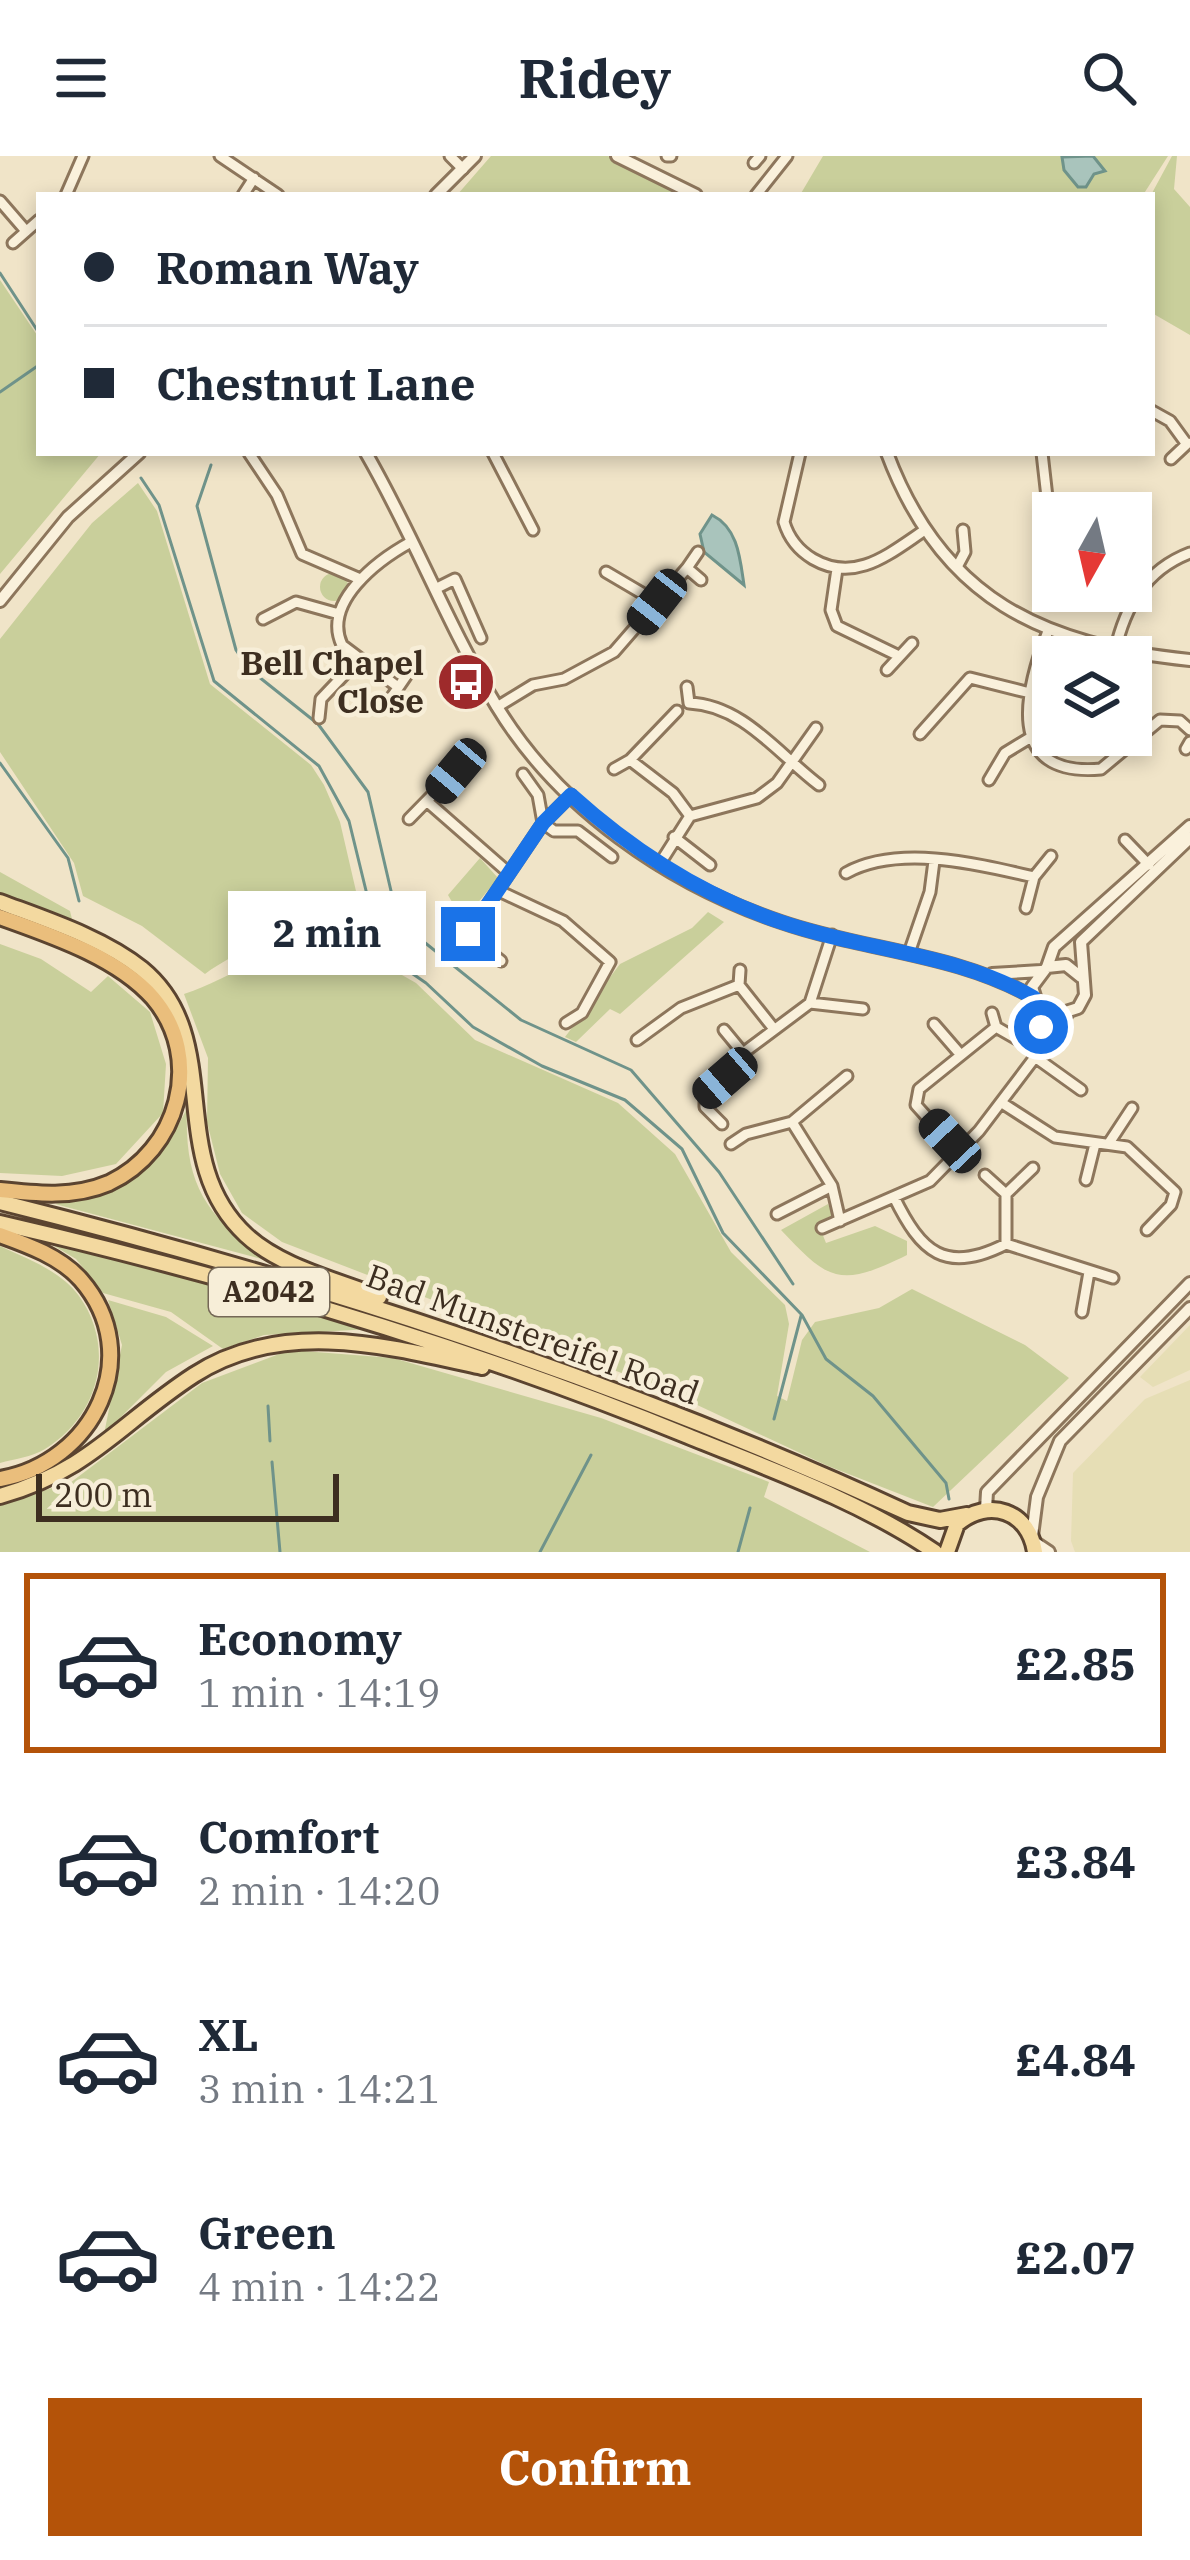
<!DOCTYPE html>
<html lang="en">
<head>
<meta charset="utf-8">
<style>
  body { margin:0; font-family:"IBM Plex Serif",serif; background:#f2f2f3; color:#1f2937; height:100vh; display:flex; flex-direction:column; font-size:45px; white-space:nowrap }
  * { box-sizing:border-box; margin:0 }
  p { font-size:39px; color:#747a83 }
  .icon { flex:none; width:66px; height:66px; fill:none; stroke:currentColor; stroke-width:2; stroke-linecap:round; stroke-linejoin:round }
  .map { position:relative; height:1396px; overflow:hidden }
  .drawer { display:flex; flex-direction:column; background:#fff; flex:1 }
  .drawer>* { flex:none }
  .hud { position:absolute; left:36px; top:36px; width:1119px; height:264px; border-radius:0px; box-shadow:0 6px 18px #0003; display:grid; align-content:center; height:264px; padding:0 48px; background:#fff }
  .needle { width:78px; rotate:188deg }
  .controls { position:absolute; left:1032px; top:336px; display:grid; gap:24px }
  .controls a { display:grid; place-items:center; width:120px; height:120px; border-radius:0px; background:#fff; box-shadow:0 6px 18px #0003; font-size:60px }
  .scale { position:absolute; left:36px; bottom:30px; width:303px; box-sizing:border-box; padding-left:12px; border:6px solid #3d2e20; border-top:0; font-size:33px; line-height:42px; white-space:nowrap; color:#3d2e20; -webkit-text-stroke:9px #f7eed8; paint-order:stroke }
  .end { position:absolute; width:54px; height:54px; margin:-27px; border:15px solid #1a73e8; background:#fff; box-shadow:0 0 0 6px #fff }
  .from { border-radius:50% }
  .bubble { position:absolute; height:84px; border-radius:0px; background:#fff; box-shadow:0 6px 18px #0003; font-size:39px; font-weight:700; line-height:84px; text-align:center }
  .car { position:absolute; width:36px; height:72px; margin:-36px -18px; border-radius:15px; box-shadow:0 0 9px 3px #0007; background:linear-gradient(#222 24%,#8ab4d8 0 40%,#222 0 76%,#8ab4d8 0 86%,#222 0) }
  .hud b { display:flex; align-items:center; gap:42px; height:114px; font-size:45px }
  .hud b+b { border-top:3px solid #e0e1e3 }
  .hud i { width:30px; height:30px; background:#1f2937 }
  ul { padding:21px 0 0; list-style:none }
  li { display:flex; align-items:center; gap:36px; height:180px; margin:0 24px 18px; padding:0 24px; border:6px solid transparent; border-radius:0px }
  li div { flex:1 }
  li b { display:block; font-size:45px }
  li em { font-style:normal; font-weight:700 }
  li.selected { border-color:#b45309 }
  li>.icon { width:108px; height:108px; stroke-width:1.5 }
  .primary-button { display:flex; gap:24px; margin-top:auto; padding:24px 48px }
  .primary-button a { flex:1; height:138px; border-radius:0px; background:#b45309; color:#fff; font-size:48px; font-weight:700; line-height:138px; text-align:center }
  header { display:flex; justify-content:space-between; align-items:center; height:156px; padding:0 48px; background:#fff; font-size:54px; font-weight:700 }
  .map>svg:first-child { display:block }
  .farmland { fill:#e6deb5 }
  .green { fill:#c9cf9b }
  .water { fill:#a9c4bc; stroke:#6f938a; stroke-width:3 }
  .lines { fill:none; stroke-linecap:round; stroke-linejoin:round }
  .stream { stroke:#6f938a; stroke-width:3 }
  .minor-casing { stroke:#8d765c; stroke-width:15 }
  .tertiary-casing { stroke:#8d765c; stroke-width:16 }
  .primary-casing { stroke:#5b4430; stroke-width:20 }
  .trunk-casing { stroke:#5b4430; stroke-width:20 }
  .minor { stroke:#faf1dc; stroke-width:9 }
  .tertiary { stroke:#faf1dc; stroke-width:10 }
  .primary { stroke:#f3d9a0; stroke-width:14 }
  .trunk { stroke:#eabe7c; stroke-width:14 }
  .route { stroke:#1a73e8; stroke-width:15 }
  .labels { text-anchor:middle; stroke-width:9; stroke-linejoin:round; paint-order:stroke }
  .shield { fill:#f7eed8; stroke:#756857; stroke-width:3 }
  .shield-label { font-size:30px; font-weight:bold; fill:#3d2e20 }
  .poi-label { font-size:33px; font-weight:bold; fill:#3d2e20; stroke:#f7eed8; text-anchor:end }
  .street-label { font-size:33px; fill:#3d2e20; stroke:#f7eed8 }
</style>
</head>
<body>
<header><svg class="icon" aria-label="menu" viewBox="0 0 24 24"><path d="M4 6h16M4 12h16M4 18h16"/></svg>Ridey<svg class="icon" aria-label="search" viewBox="0 0 24 24"><circle cx="10" cy="10" r="6"/><path d="M15 15l6 6"/></svg></header>
<div class="map">
<svg width="1190" height="1396" viewBox="0 0 1190 1396">
  <rect width="100%" height="100%" fill="#f0e4c8"/>
  <!-- farmland -->
  <path class="farmland" d="M 1190,1169 L 1190,1214 L 1153,1231 L 1140,1221 Z
    M 1190,1224 L 1190,1396 L 1075,1396 L 1071,1385 L 1073,1317 L 1145,1243 Z"/>
  <!-- green -->
  <path class="green" d="M 491,0 L 608,0 L 685,39 L 457,39 Z
    M 823,0 L 1168,0 L 1143,39 L 800,39 Z
    M 1172,0 L 1177,0 L 1174,33 L 1190,51 L 1190,179 L 1152,157 L 1151,39 Z
    M 0,124 L 39,182 L 39,297 L 101,297 L 0,418 Z
    M 138,327 L 157,355 L 210,528 L 311,609 L 324,629 L 340,666 L 362,761 L 358,776 C 307,764 247,788 205,818 L 142,770 L 83,740 L 74,707 L 0,596 L 0,483 L 92,367 Z
    M320 431a14 14 0 1 1 28 0a14 14 0 1 1-28 0Z
    M 480,702 L 498,722 L 463,765 L 448,739 Z
    M 0,716 L 70,755 L 72,763 L 0,738 Z
    M 708,756 L 724,766 L 620,858 L 610,853 L 576,886 L 565,881 L 620,808 L 692,772 Z
    M 339,783 L 416,827 L 475,884 L 618,947 L 675,998 L 731,1096 L 785,1149 L 789,1168 L 777,1240 L 787,1245 L 802,1184 L 815,1166 L 879,1152 L 912,1133 L 1025,1189 L 1069,1222 L 933,1351 L 828,1310 L 663,1233 L 282,1086 L 242,1057 L 220,1018 L 207,966 L 208,902 L 184,838 C 237,820 280,784 339,783 Z
    M 0,788 L 41,803 L 91,836 L 108,820 L 150,856 L 166,908 L 163,957 L 116,1008 L 62,1020 L 0,1017 Z
    M 187,952 C 184,1031 207,1061 269,1105 L 55,1048 C 127,1033 155,1019 187,952 Z
    M 828,1048 L 833,1059 L 820,1072 L 826,1087 L 875,1070 L 907,1085 L 907,1099 C 839,1133 828,1124 781,1074 Z
    M 46,1085 L 173,1114 L 371,1173 L 264,1179 L 223,1193 L 171,1156 L 103,1137 L 76,1103 Z
    M 0,1090 C 27,1103 60,1114 79,1140 C 117,1193 98,1261 45,1293 C 32,1301 14,1303 0,1307 Z
    M 108,1144 L 166,1161 L 213,1190 L 166,1216 L 104,1278 L 122,1189 Z
    M 290,1194 L 393,1202 L 601,1262 L 769,1326 L 764,1341 L 870,1396 L 0,1396 L 0,1347 L 70,1327 L 202,1227 Z"/>
  <!-- water -->
  <path class="water" d="M 1093,0 L 1105,15 L 1094,18 L 1086,31 L 1078,31 L 1064,14 L 1062,1 Z
    M 712,359 C 738,372 740,402 744,429 L 704,396 L 700,378 Z"/>
  <g class="lines">
    <!-- stream -->
    <path class="stream" d="M 0,117 L 39,177
      M 0,236 L 39,209
      M 211,309 L 197,350 L 236,494 L 249,513 L 318,568 L 368,636 L 398,765 L 521,864 L 631,914 L 719,1016 L 793,1128
      M 141,322 L 159,349 L 214,525 L 319,610 L 349,665 L 381,796 L 426,827 L 473,871 L 542,910 L 625,944 L 682,993 L 723,1077 L 802,1159 L 826,1203 L 873,1240 L 946,1327 L 949,1343
      M 0,607 L 68,702 L 79,745
      M 268,1250 L 270,1285
      M 774,1263 L 801,1160
      M 272,1306 L 280,1396
      M 540,1396 L 591,1299
      M 738,1396 L 750,1352"/>
    <defs>
      <path id="minor" d="M 220,0 L 278,39
        M 450,0 L 463,13
        M 667,0 L 671,0
        M 754,7 L 760,0
        M 66,39 L 83,0
        M 243,39 L 254,22
        M 756,39 L 787,0
        M 0,45 L 26,75
        M 13,87 L 39,64
        M 1152,255 L 1170,265 L 1186,287
        M 249,297 L 277,339 L 302,398 L 360,423
        M 493,297 L 533,374
        M 800,297 L 784,366 C 789,383 798,394 813,403 C 856,428 890,397 925,374
        M 1171,303 L 1188,287
        M 1048,350 L 1069,349
        M 1040,371 L 1048,350 L 1042,297
        M 698,396 L 687,412 L 701,424
        M 957,411 L 965,396 L 963,374
        M 837,413 L 831,454 L 837,470 L 899,500
        M 606,416 L 657,446
        M 437,432 L 455,423 L 481,482
        M 263,463 L 296,446 L 339,458
        M 1048,475 C 1026,532 1002,622 1101,613 L 1160,564 L 1180,565 L 1190,574
        M 1115,495 C 1125,451 1145,414 1190,397
        M 887,514 L 912,487
        M 398,531 L 342,489 C 322,446 378,404 411,386
        M 687,531 L 689,547 C 743,549 778,598 819,629
        M 389,545 L 415,507
        M 497,551 L 533,529 L 564,523 L 614,496 L 687,412
        M 319,562 L 321,543 L 359,503
        M 920,578 L 970,522 L 1026,536
        M 1186,593 L 1190,586
        M 630,604 L 673,637 L 690,660
        M 614,613 L 630,604 L 677,555
        M 523,618 L 538,639 L 543,667 L 554,675 L 578,675 L 612,701
        M 989,624 L 1005,597 L 1033,580
        M 429,647 L 509,717
        M 409,663 L 456,615
        M 674,681 L 710,709
        M 1125,684 L 1149,709
        M 659,709 L 690,660 L 757,642 L 777,627 L 816,572
        M 846,717 C 899,688 978,708 1034,721
        M 499,735 L 563,765 L 610,806 L 582,857 L 566,867
        M 1026,752 L 1034,721 L 1051,700
        M 454,767 L 501,805
        M 468,778 L 543,667 L 571,639
        M 909,797 L 930,736 L 934,705
        M 740,814 L 739,829 L 774,873
        M 810,847 L 863,853
        M 1038,850 L 1038,888
        M 992,857 L 996,871 L 1017,883
        M 934,868 L 960,898
        M 724,874 L 743,897
        M 637,884 L 681,852 L 739,829
        M 1035,901 L 1081,934
        M 1002,947 L 1055,981 L 1127,991 L 1175,1036 L 1171,1049 L 1147,1074
        M 792,966 L 832,1030 L 840,1065
        M 722,968 L 705,951 L 705,940 L 743,897 L 810,847 L 832,779
        M 1109,987 L 1132,952
        M 731,988 L 746,978 L 792,966 L 847,920
        M 960,998 L 916,949 L 919,933 L 996,871
        M 985,1019 L 1006,1038
        M 1086,1024 L 1095,988
        M 894,1041 C 921,1096 945,1119 1006,1088 L 1113,1122
        M 777,1058 L 832,1030
        M 822,1072 L 930,1025 L 979,975 L 1067,859
        M 1006,1088 L 1006,1038 L 1033,1012
        M 1082,1156 L 1089,1116"/>
      <path id="tertiary" d="M 617,0 L 696,39
        M 436,39 L 475,0
        M 366,297 C 413,378 447,468 496,549 C 558,652 668,728 781,766 C 865,795 957,797 1034,842
        M 887,297 C 942,444 1043,489 1190,504
        M 0,445 L 68,361 L 139,297
        M 1047,811 L 1054,791 L 1190,670
        M 992,818 L 1041,815
        M 1081,821 L 1066,809 L 1047,811 L 1032,831 L 1038,850 L 1053,860 L 1078,852 L 1085,839 L 1081,786 L 1190,682
        M 986,1353 L 987,1336 L 1190,1127
        M 1032,1380 L 1037,1341 L 1060,1285 L 1190,1152
        M 1034,1386 L 1049,1396"/>
      <path id="primary" d="M 0,746 C 45,763 104,782 142,813 C 227,883 163,1002 246,1079 C 280,1111 337,1124 379,1141
        M 0,1046 C 313,1124 615,1222 908,1357 L 940,1364 L 967,1359
        M 0,1067 C 234,1121 465,1189 688,1280 C 772,1314 860,1345 935,1396
        M 0,1340 C 91,1314 120,1267 194,1219 C 282,1162 388,1190 482,1211
        M 947,1396 L 957,1368 C 989,1341 1029,1355 1035,1396"/>
      <path id="trunk" d="M 0,761 C 50,779 117,801 153,842 C 205,903 178,995 109,1027 C 74,1042 37,1038 0,1034
        M 0,1079 C 28,1089 61,1101 81,1124 C 147,1200 93,1307 0,1323"/>
    </defs>
    <!-- minor casing -->
    <use href="#minor" class="minor-casing"/>
    <!-- tertiary casing -->
    <use href="#tertiary" class="tertiary-casing"/>
    <!-- primary casing -->
    <use href="#primary" class="primary-casing"/>
    <!-- trunk casing -->
    <use href="#trunk" class="trunk-casing"/>
    <!-- minor -->
    <use href="#minor" class="minor"/>
    <!-- tertiary -->
    <use href="#tertiary" class="tertiary"/>
    <!-- primary -->
    <use href="#primary" class="primary"/>
    <!-- trunk -->
    <use href="#trunk" class="trunk"/>
  </g>
  <g class="lines">
    <!-- route -->
    <path class="route" d="M 468,778 L 543,667 L 571,639 C 633,695 701,739 781,766 C 865,795 957,797 1034,842 L 1041,871"/>
  </g>
  <!-- icons -->
  <defs>
    <symbol id="bus-disc" viewBox="-11 -11 22 22"><circle r="9.5" fill="#9e2a2b" stroke="#f7eed8"/><path d="M-5-6H5V4H4V6H2V4H-2V6H-4V4H-5ZM-3.5-4V0h7V-4ZM-3.5 1.2v1.5H-2V1.2ZM2 1.2v1.5H3.5V1.2Z" fill="#fff"/></symbol>
  </defs>
  <g fill-rule="evenodd">
    <use href="#bus-disc" x="433" y="493" width="66" height="66"/>
  </g>
  <g class="labels">
    <!-- shield labels -->
    <rect class="shield" x="209" y="1112" width="120" height="48" rx="9"/>
    <g class="shield-label">
      <text x="269" y="1146">A2042</text>
    </g>
    <!-- poi labels -->
    <g class="poi-label">
      <text x="424" y="519">Bell Chapel<tspan x="424" dy="38">Close</tspan></text>
    </g>
    <!-- street labels -->
    <g class="street-label">
      <text transform="translate(533 1178) rotate(20)" y="12">Bad Munstereifel Road</text>
    </g>
  </g>
</svg>
<div class="controls">
<a><svg class="needle" viewBox="-14 -14 28 28"><path d="M0-13l5 13h-10z" fill="#e53935"/><path d="M0 13l5-13h-10z" fill="#747a83"/></svg></a>
<a><svg class="icon" aria-label="layers" viewBox="0 0 24 24"><path d="M12 4l9 5-9 5-9-5zM3 14l9 5 9-5"/></svg></a>
</div>
<div class="scale">200 m</div>
<i class="end from" style="left:1041px;top:871px"></i>
<i class="end" style="left:468px;top:778px"></i>
<div class="bubble" style="left:228px;top:735px;width:198px">2 min</div>
<i class="car" style="left:657px;top:446px;rotate:218deg"></i>
<i class="car" style="left:456px;top:615px;rotate:220deg"></i>
<i class="car" style="left:725px;top:922px;rotate:229deg"></i>
<i class="car" style="left:950px;top:985px;rotate:317deg"></i>
<div class="hud">
<b><i class="from"></i>Roman Way</b>
<b><i></i>Chestnut Lane</b>
</div>
</div>
<section class="drawer">
<ul>
<li class="selected"><svg class="icon" aria-label="car" viewBox="0 0 24 24"><path d="M5 17H2v-5l4-1 3-4h7l3 4 3 1v5h-3M9 17h6M6 11h13"/><circle cx="7" cy="17" r="2"/><circle cx="17" cy="17" r="2"/></svg><div><b>Economy</b><p>1 min · 14:19</p></div><em>£2.85</em></li>
<li><svg class="icon" aria-label="car" viewBox="0 0 24 24"><path d="M5 17H2v-5l4-1 3-4h7l3 4 3 1v5h-3M9 17h6M6 11h13"/><circle cx="7" cy="17" r="2"/><circle cx="17" cy="17" r="2"/></svg><div><b>Comfort</b><p>2 min · 14:20</p></div><em>£3.84</em></li>
<li><svg class="icon" aria-label="car" viewBox="0 0 24 24"><path d="M5 17H2v-5l4-1 3-4h7l3 4 3 1v5h-3M9 17h6M6 11h13"/><circle cx="7" cy="17" r="2"/><circle cx="17" cy="17" r="2"/></svg><div><b>XL</b><p>3 min · 14:21</p></div><em>£4.84</em></li>
<li><svg class="icon" aria-label="car" viewBox="0 0 24 24"><path d="M5 17H2v-5l4-1 3-4h7l3 4 3 1v5h-3M9 17h6M6 11h13"/><circle cx="7" cy="17" r="2"/><circle cx="17" cy="17" r="2"/></svg><div><b>Green</b><p>4 min · 14:22</p></div><em>£2.07</em></li>
</ul>
<div class="primary-button"><a>Confirm</a></div>
</section>
</body>
</html>
